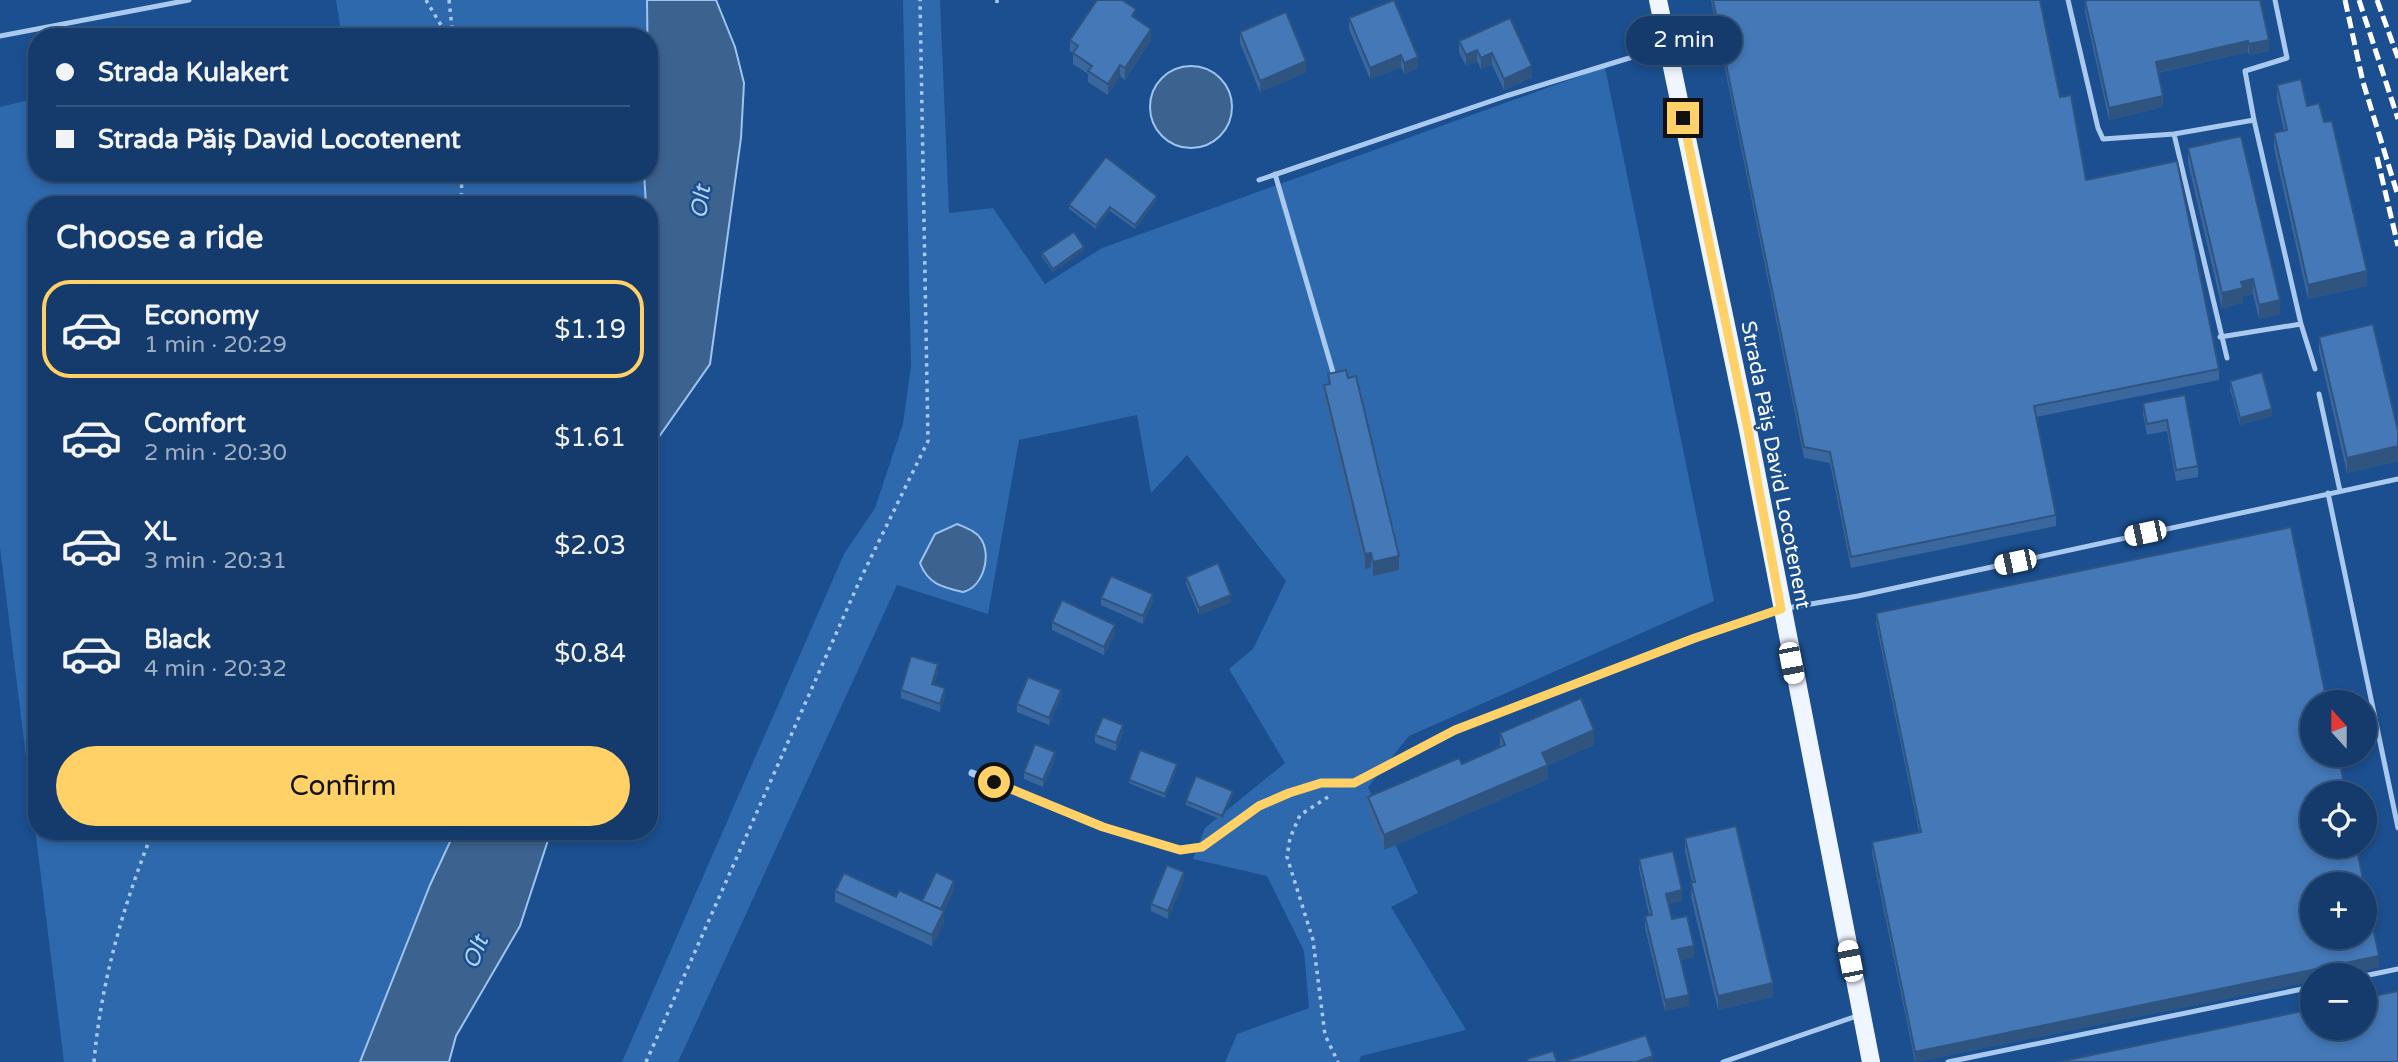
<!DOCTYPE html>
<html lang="en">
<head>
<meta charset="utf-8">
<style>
  body { margin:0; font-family:"Varela Round",sans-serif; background:#214673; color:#f1f3f6; height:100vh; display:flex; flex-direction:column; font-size:26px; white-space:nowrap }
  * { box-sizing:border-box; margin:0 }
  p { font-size:23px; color:#9dadc1 }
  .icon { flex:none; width:38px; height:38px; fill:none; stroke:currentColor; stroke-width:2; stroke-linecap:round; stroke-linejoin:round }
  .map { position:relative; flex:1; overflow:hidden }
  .drawer { position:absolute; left:28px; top:196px; width:630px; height:644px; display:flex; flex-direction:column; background:#143b6b; border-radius:28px; box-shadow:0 4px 10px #0003,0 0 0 2px #33557e }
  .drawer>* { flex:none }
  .top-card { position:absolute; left:28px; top:28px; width:630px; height:154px; border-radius:28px; box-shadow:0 4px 10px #0003,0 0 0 2px #33557e; display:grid; align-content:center; height:154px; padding:0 28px; background:#143b6b }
  .needle { width:46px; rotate:339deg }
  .controls { position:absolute; left:2300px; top:690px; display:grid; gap:14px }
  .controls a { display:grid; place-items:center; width:77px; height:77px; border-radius:50%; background:#143b6b; box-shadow:0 4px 10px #0003,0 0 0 2px #33557e; font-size:35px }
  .end { position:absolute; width:32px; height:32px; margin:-16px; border:9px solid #ffd166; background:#111; box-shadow:0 0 0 4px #111 }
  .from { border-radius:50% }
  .bubble { position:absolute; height:49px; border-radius:24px; background:#143b6b; box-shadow:0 4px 10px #0003,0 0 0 2px #33557e; font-size:23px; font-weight:600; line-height:49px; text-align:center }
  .car { position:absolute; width:21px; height:42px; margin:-21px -10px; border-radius:9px; box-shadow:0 0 5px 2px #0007; background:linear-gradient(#fff 24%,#345 0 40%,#fff 0 76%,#345 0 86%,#fff 0) }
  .top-card b { display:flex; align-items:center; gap:24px; height:66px; font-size:26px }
  .top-card b+b { border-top:2px solid #33557e }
  .top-card i { width:18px; height:18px; background:#f1f3f6 }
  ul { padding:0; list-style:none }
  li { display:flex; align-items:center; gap:21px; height:98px; margin:0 14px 10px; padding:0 14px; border:4px solid transparent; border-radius:28px }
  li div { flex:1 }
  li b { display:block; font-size:26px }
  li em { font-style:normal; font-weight:600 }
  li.active { border-color:#ffd166 }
  li>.icon { width:63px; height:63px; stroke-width:1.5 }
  h2 { padding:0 28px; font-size:32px; line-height:84px }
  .action { display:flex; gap:14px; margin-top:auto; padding:14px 28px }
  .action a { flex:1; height:80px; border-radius:42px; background:#ffd166; color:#111; font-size:28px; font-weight:600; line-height:80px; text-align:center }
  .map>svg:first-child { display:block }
  .green { fill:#2e69ad }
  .water { fill:#3c6290; stroke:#9cc4f0; stroke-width:2 }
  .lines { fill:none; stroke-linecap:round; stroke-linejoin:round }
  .path { stroke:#a9c9ee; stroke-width:3.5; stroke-dasharray:3.5 5; stroke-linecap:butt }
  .lane { stroke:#a9c9ee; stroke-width:5 }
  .street { stroke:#a9c9ee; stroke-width:7 }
  .primary { stroke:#f0f6ff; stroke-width:18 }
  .rail { stroke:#fff; stroke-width:5; stroke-dasharray:12 5; stroke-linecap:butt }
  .wall { fill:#3a679d }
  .shaded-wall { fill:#305480 }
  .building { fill:#4478b7; stroke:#305480; stroke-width:2 }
  .route { stroke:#ffd166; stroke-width:9 }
  .labels { text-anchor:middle; stroke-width:5; stroke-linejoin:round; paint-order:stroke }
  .street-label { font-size:21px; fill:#fff; stroke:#1b4f8f }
  .water-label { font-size:23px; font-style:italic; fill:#b5d3f5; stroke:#1b4f8f }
</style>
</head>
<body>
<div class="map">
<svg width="2398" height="1062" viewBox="0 0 2398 1062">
  <rect width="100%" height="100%" fill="#1b4f8f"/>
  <!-- green -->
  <path class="green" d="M 336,0 L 647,0 L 648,37 L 320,37 L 341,32 Z
    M 903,0 L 940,0 L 949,213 L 993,208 L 1045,284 L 1102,248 L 1605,67 L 1714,601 L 1409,736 L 1368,787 L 1418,893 L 1391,907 L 1466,1030 L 1361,1056 L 1359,1062 L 1225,1062 L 1237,1034 L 1309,1008 L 1304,951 L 1267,876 L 1193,859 L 1205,828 L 1285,763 L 1229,669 L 1253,649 L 1286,581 L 1187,455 L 1151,493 L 1137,415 L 1019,440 L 988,614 L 897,585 L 678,1062 L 622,1062 L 844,554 L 875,508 L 903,424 L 911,366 Z
    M 37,98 L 37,173 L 644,173 L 646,205 L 37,205 L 37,831 L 455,831 L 430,885 L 360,1062 L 64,1062 L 0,547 L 0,107 Z"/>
  <!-- water -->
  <path class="water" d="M 647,0 L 716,0 L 735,47 L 744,83 L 741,138 L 710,364 L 649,451 L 649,205 L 646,205 L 644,173 L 649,173 Z
    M1150 107a41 41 0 1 1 82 0a41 41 0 1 1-82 0Z
    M 957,524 C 966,528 976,531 981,539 C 992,556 983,587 963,592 C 942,587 928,584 920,563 L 935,534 Z
    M 455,831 L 551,831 L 520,926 L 456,1036 L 449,1062 L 360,1062 L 430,885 Z"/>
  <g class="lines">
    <!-- path -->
    <path class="path" d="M 426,0 L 448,37
      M 449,0 L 453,37
      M 997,3 L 997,0
      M 461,205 L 462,173
      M 1328,797 L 1300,815 L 1290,838 L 1287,857 L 1313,940 L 1325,1035 L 1338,1062
      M 94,1062 C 101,982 123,906 153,831
      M 646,1062 L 859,582 L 928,441 L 920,0"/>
    <!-- lane -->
    <path class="lane" d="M 2068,0 L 2098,128 L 2103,139 L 2174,134 L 2254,120 L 2301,324 L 2315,369
      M 0,36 L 189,0
      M 2254,120 L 2245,71 L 2287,58 L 2275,0
      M 2174,134 L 2227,358
      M 1275,174 L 1335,379
      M 1259,180 L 1506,96 L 1665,47
      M 2220,337 L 2301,324
      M 2319,394 L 2340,491
      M 2328,493 L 2398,828
      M 1787,608 L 1858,596 L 2398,479
      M 2364,976 L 2398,969
      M 1723,1062 L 1857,1016
      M 1948,1062 L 2312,987"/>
    <!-- street -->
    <path class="street" d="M 972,773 L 1103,827 L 1180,850 L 1202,847 L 1259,805 L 1289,793 L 1321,783 L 1354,783 L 1455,730 L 1695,638 L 1781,609"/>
    <!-- primary -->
    <path class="primary" d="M 1658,0 L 1748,430 L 1871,1062"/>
    <!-- rail -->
    <path class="rail" d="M 2345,0 L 2363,82 L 2398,196
      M 2359,0 L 2398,119
      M 2377,0 L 2398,58
      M 2377,157 L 2398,246"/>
  </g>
  <!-- wall -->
  <path class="wall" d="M 1711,0 L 2040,0 L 2060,97 L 2086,180 L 2219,369 L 2219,380 L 2036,417 L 2056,515 L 2056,526 L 1851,568 L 1830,463 L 1804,458 Z
    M 2260,0 L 2269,51 L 2249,55 L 2248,52 L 2158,73 L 2163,107 L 2109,120 L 2085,12 L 2085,1 Z
    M 1136,18 L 1151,40 L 1125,80 L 1120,76 L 1108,95 L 1088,82 L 1088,74 L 1073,64 L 1073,53 L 1070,51 L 1070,40 Z
    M 1349,18 L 1418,68 L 1404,74 L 1401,67 L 1370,79 L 1349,29 Z
    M 1510,18 L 1532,77 L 1504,90 L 1492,65 L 1481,69 L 1477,61 L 1466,66 L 1459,52 L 1459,41 Z
    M 1240,32 L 1306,72 L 1260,92 L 1240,43 Z
    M 2277,85 L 2307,106 L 2324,122 L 2367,286 L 2308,299 L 2274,148 L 2274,133 L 2284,131 L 2277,99 Z
    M 2188,148 L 2280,314 L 2259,319 L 2253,294 L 2243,296 L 2243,303 L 2222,308 L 2188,163 Z
    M 1157,200 L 1135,229 L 1110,211 L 1096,229 L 1069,209 L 1069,205 Z
    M 1084,251 L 1053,272 L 1042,257 L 1042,253 Z
    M 2319,337 L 2398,431 L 2398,461 L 2347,473 L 2319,351 Z
    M 1328,374 L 1399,570 L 1373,576 L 1371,567 L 1365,569 L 1324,400 L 1324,385 L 1328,384 Z
    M 2230,381 L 2272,416 L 2240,425 L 2230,389 Z
    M 2185,395 L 2198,466 L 2198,477 L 2176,481 L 2167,431 L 2147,435 L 2143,414 L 2143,403 Z
    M 1186,577 L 1231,602 L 1199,615 L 1186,584 Z
    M 1101,598 L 1153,601 L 1143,624 L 1101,605 Z
    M 1876,613 L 2379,967 L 2343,975 L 2312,975 L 2312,981 L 1915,1062 L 1872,853 L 1872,842 L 1919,832 L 1876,624 Z
    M 1052,622 L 1115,633 L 1104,655 L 1052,630 Z
    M 938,672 L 934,685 L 945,696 L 940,712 L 901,698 L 901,690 Z
    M 1061,698 L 1049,725 L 1017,712 L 1017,704 Z
    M 1123,732 L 1116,751 L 1095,743 L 1095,735 Z
    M 1500,733 L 1594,745 L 1548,765 L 1548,779 L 1384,850 L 1368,811 L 1368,797 L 1462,764 L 1500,747 Z
    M 1055,759 L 1043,787 L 1024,779 L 1024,772 Z
    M 1177,768 L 1165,798 L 1129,783 L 1129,780 Z
    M 1233,794 L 1222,820 L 1186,805 L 1186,801 Z
    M 1685,838 L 1773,997 L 1718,1010 L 1691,897 L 1692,882 L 1685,852 Z
    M 1639,859 L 1682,901 L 1668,904 L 1672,919 L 1694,957 L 1681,960 L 1689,1006 L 1665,1011 L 1645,928 L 1645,916 L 1649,915 L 1639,870 Z
    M 1184,880 L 1168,919 L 1151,911 L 1151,904 Z
    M 954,889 L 944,911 L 944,922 L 932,946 L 835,902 L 835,891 L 896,897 L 922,901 Z"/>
  <!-- shaded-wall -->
  <path class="shaded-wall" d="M 1151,29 L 1151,40 L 1125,80 L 1125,68 Z
    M 2269,40 L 2269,51 L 2249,55 L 2249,44 Z
    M 2248,41 L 2248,52 L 2156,73 L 2156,62 Z
    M 1477,50 L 1477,61 L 1466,66 L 1466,55 Z
    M 1492,53 L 1492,65 L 1481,69 L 1481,58 Z
    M 1401,55 L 1401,67 L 1370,79 L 1370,68 Z
    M 1418,57 L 1418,68 L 1404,74 L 1404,63 Z
    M 1306,61 L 1306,72 L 1260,92 L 1260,81 Z
    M 1120,65 L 1120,76 L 1108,95 L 1108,84 Z
    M 1532,66 L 1532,77 L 1504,90 L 1504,79 Z
    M 2163,96 L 2163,107 L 2109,120 L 2109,108 Z
    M 1157,196 L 1157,200 L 1135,229 L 1135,225 Z
    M 1110,207 L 1110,211 L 1096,229 L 1096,225 Z
    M 1084,247 L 1084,251 L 1053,272 L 1053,269 Z
    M 2367,271 L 2367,286 L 2308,299 L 2308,285 Z
    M 2253,279 L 2253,294 L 2243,296 L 2243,303 L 2222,308 L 2222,293 L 2241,282 Z
    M 2280,300 L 2280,314 L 2259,319 L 2259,305 Z
    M 2272,409 L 2272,416 L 2240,425 L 2240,418 Z
    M 2398,446 L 2398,461 L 2347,473 L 2347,458 Z
    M 1371,553 L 1371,567 L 1365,569 L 1365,554 Z
    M 1399,556 L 1399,570 L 1373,576 L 1373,562 Z
    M 1153,594 L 1153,601 L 1143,624 L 1143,616 Z
    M 1231,595 L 1231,602 L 1199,615 L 1199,608 Z
    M 1115,625 L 1115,633 L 1104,655 L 1104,647 Z
    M 938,664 L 938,672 L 932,692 L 932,684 Z
    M 945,688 L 945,696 L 940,712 L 940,704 Z
    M 1061,690 L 1061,698 L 1049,725 L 1049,718 Z
    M 1123,725 L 1123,732 L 1116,751 L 1116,743 Z
    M 1594,730 L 1594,745 L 1548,765 L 1548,779 L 1384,850 L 1384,835 L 1542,753 Z
    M 1055,752 L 1055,759 L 1043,787 L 1043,780 Z
    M 1177,764 L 1177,768 L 1165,798 L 1165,794 Z
    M 1233,791 L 1233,794 L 1222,820 L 1222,816 Z
    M 1184,872 L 1184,880 L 1168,919 L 1168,911 Z
    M 954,881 L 954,889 L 944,911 L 944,922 L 932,946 L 932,935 L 940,911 Z
    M 1682,890 L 1682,901 L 1666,905 L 1666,894 Z
    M 1694,946 L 1694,957 L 1678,961 L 1678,949 Z
    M 2379,956 L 2379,967 L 2343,975 L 2312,975 L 2312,981 L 1915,1062 L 1915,1052 Z
    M 1773,983 L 1773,997 L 1718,1010 L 1718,996 Z
    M 1689,995 L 1689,1006 L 1665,1011 L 1665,1000 Z
    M 1653,1056 L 1653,1062 L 1639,1062 L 1639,1061 Z"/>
  <!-- building -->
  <path class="building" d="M 1097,0 L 1122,0 L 1136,9 L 1132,16 L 1151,29 L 1125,68 L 1120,65 L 1108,84 L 1088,71 L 1092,66 L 1073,53 L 1078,46 L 1070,40 Z
    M 1394,0 L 1418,57 L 1404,63 L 1401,55 L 1370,68 L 1349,18 Z
    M 1713,0 L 2040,0 L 2060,97 L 2071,95 L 2086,180 L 2177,161 L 2219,369 L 2034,406 L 2056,515 L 1851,557 L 1830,452 L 1804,447 Z
    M 2088,0 L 2260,0 L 2269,40 L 2249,44 L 2248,41 L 2156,62 L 2163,96 L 2109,108 L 2085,1 Z
    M 1286,12 L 1306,61 L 1260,81 L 1240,32 Z
    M 1510,18 L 1532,66 L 1504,79 L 1492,53 L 1481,58 L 1477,50 L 1466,55 L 1459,41 Z
    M 2301,79 L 2307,106 L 2319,103 L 2324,122 L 2332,121 L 2367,271 L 2308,285 L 2274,133 L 2287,130 L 2277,85 Z
    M 2241,136 L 2280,300 L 2259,305 L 2253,279 L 2241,282 L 2243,288 L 2222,293 L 2188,148 Z
    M 1106,157 L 1157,196 L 1135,225 L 1110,207 L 1096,225 L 1069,205 Z
    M 1074,232 L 1084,247 L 1053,269 L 1042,253 Z
    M 2373,324 L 2398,431 L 2398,446 L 2347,458 L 2319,337 Z
    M 1346,370 L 1348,378 L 1356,376 L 1399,556 L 1373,562 L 1371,553 L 1365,554 L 1324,385 L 1330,384 L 1328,374 Z
    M 2262,372 L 2272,409 L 2240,418 L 2230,381 Z
    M 2185,395 L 2198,466 L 2176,470 L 2167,420 L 2147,424 L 2143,403 Z
    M 2291,527 L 2327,702 L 2312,702 L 2312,754 L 2338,754 L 2346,793 L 2312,793 L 2312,845 L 2356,845 L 2364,884 L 2312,884 L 2312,936 L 2364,936 L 2364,884 L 2379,956 L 1915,1052 L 1872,842 L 1921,832 L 1876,613 Z
    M 1218,563 L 1231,595 L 1199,608 L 1186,577 Z
    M 1111,576 L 1153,594 L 1143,616 L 1101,598 Z
    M 1062,600 L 1115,625 L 1104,647 L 1052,622 Z
    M 911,656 L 938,664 L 932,684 L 945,688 L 940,704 L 901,690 Z
    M 1028,677 L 1061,690 L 1049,718 L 1017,704 Z
    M 1581,698 L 1594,730 L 1542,753 L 1548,765 L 1384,835 L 1368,797 L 1459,758 L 1462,764 L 1505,745 L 1500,733 Z
    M 1103,717 L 1123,725 L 1116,743 L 1095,735 Z
    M 1035,744 L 1055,752 L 1043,780 L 1024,772 Z
    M 1140,750 L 1177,764 L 1165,794 L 1129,780 Z
    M 1196,776 L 1233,791 L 1222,816 L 1186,801 Z
    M 1736,826 L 1773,983 L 1718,996 L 1691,882 L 1695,882 L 1685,838 Z
    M 1673,851 L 1682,890 L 1666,894 L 1672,919 L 1687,916 L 1694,946 L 1678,949 L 1689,995 L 1665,1000 L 1645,916 L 1652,915 L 1639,859 Z
    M 1167,865 L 1184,872 L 1168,911 L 1151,904 Z
    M 936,872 L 954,881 L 941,909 L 922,901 Z
    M 844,873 L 896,897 L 899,890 L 944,911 L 932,935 L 835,891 Z
    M 2398,991 L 2398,1062 L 2058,1062 L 2312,1009 L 2312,1027 L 2364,1027 L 2364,998 Z
    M 1646,1035 L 1653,1056 L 1639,1061 L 1640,1062 L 1562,1062 Z
    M 1553,1051 L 1557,1062 L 1528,1062 L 1527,1059 Z"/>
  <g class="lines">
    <!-- route -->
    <path class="route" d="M 994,782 L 1103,827 L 1180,850 L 1202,847 L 1259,806 L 1289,793 L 1321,783 L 1354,783 L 1455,730 L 1695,638 L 1781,609 L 1748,430 L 1683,118"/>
  </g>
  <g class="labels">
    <!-- street labels -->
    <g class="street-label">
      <text transform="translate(1776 465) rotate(79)" y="7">Strada Păiș David Locotenent</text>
    </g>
    <!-- water labels -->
    <g class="water-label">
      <text transform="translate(700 202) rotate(-82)" y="8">Olt</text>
      <text transform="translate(475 952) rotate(-69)" y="8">Olt</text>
    </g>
  </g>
</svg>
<div class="controls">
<a><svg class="needle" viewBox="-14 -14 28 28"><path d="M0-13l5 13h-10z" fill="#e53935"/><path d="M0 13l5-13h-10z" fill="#9dadc1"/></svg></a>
<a><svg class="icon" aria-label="locate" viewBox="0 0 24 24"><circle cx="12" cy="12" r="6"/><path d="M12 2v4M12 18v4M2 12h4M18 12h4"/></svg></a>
<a>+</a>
<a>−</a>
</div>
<i class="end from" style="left:994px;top:782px"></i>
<i class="end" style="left:1683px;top:118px"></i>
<div class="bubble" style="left:1626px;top:16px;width:116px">2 min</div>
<i class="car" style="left:2145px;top:533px;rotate:258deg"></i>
<i class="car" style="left:2015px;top:562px;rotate:258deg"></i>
<i class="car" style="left:1791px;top:663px;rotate:169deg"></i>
<i class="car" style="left:1850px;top:961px;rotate:349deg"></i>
<div class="top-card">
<b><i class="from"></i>Strada Kulakert</b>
<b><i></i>Strada Păiș David Locotenent</b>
</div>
<section class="drawer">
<h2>Choose a ride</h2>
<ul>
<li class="active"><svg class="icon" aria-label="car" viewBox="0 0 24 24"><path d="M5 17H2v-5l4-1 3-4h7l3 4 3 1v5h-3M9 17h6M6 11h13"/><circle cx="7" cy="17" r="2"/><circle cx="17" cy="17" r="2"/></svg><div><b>Economy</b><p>1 min · 20:29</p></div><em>$1.19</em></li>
<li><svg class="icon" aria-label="car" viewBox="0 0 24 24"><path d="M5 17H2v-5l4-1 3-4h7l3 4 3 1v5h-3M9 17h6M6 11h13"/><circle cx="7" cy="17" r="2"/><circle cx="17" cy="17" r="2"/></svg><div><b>Comfort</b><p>2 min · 20:30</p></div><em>$1.61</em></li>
<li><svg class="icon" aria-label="car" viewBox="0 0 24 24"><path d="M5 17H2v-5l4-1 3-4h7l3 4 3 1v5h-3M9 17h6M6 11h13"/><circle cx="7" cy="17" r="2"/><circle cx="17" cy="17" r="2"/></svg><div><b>XL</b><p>3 min · 20:31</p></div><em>$2.03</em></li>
<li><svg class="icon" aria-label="car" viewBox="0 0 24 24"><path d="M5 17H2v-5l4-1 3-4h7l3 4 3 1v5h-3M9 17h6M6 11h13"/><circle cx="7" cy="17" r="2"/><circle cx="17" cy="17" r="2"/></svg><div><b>Black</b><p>4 min · 20:32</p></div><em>$0.84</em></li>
</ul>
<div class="action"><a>Confirm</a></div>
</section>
</div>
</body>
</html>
